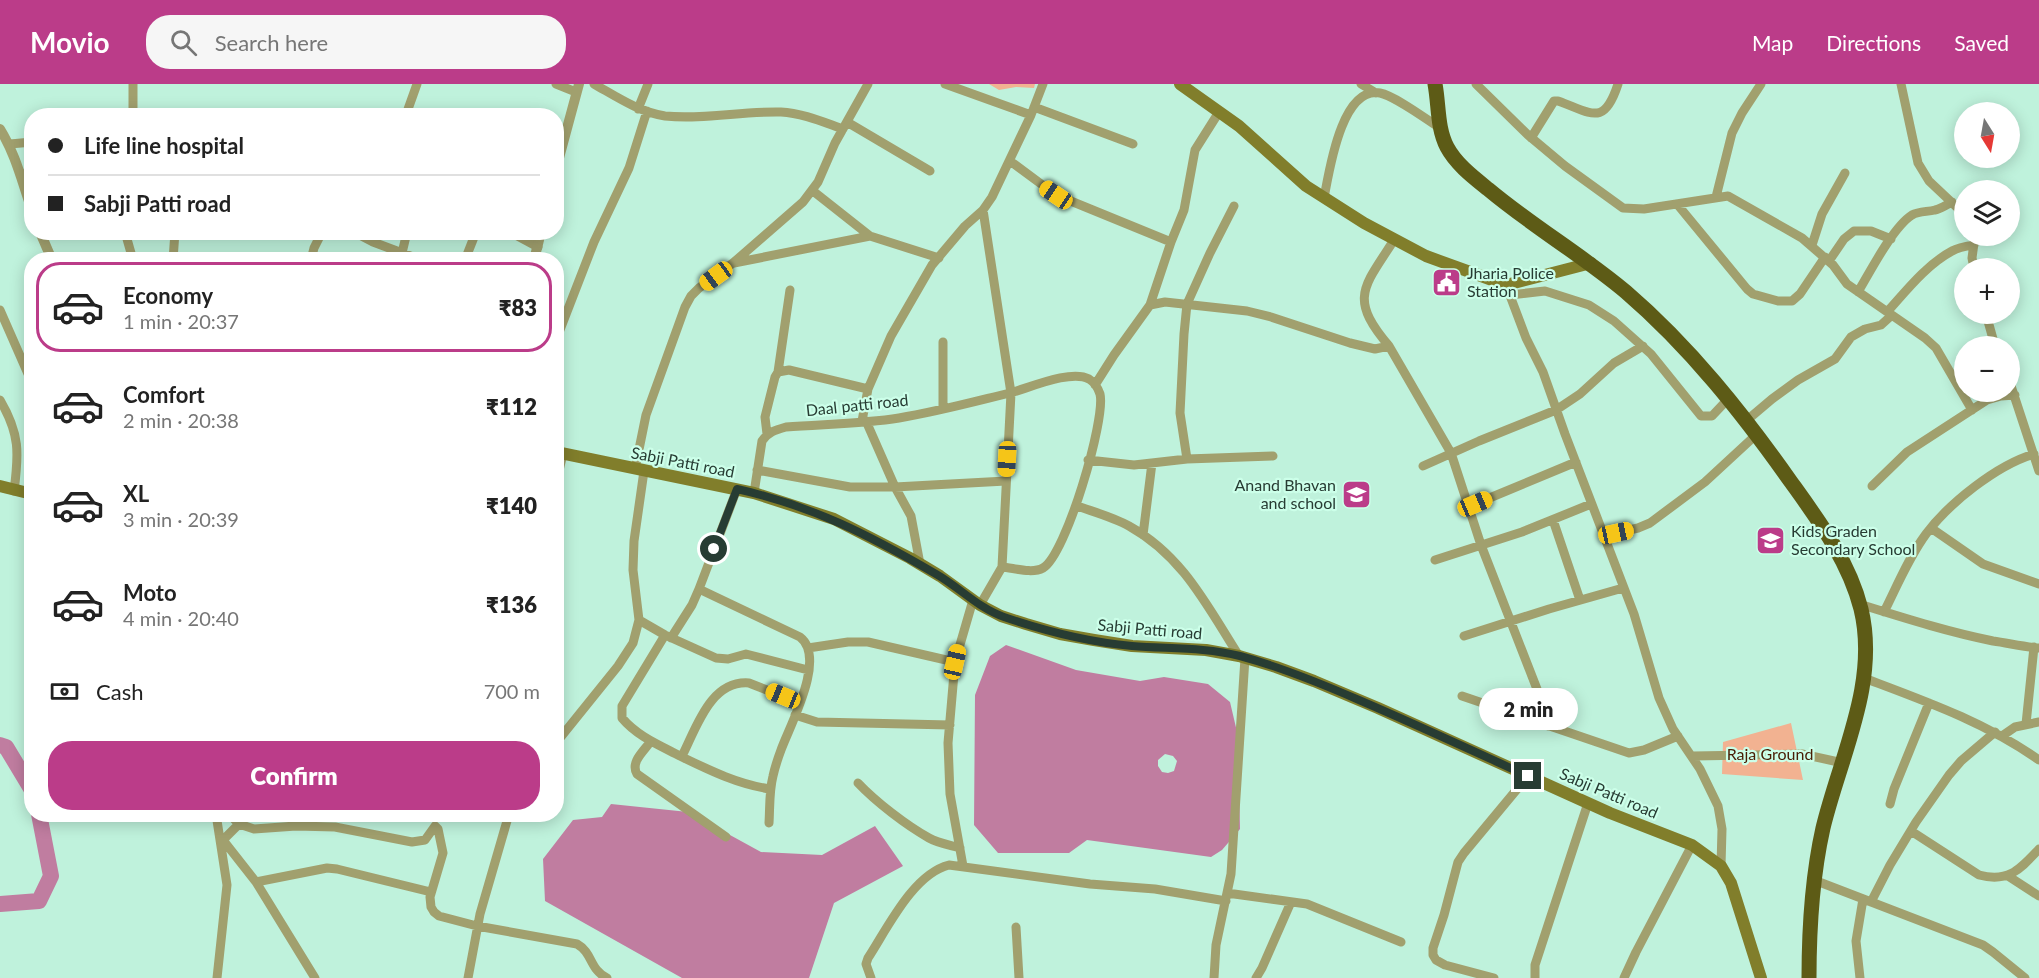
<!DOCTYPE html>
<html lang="en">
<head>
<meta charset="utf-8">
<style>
  body { margin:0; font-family:Lato,sans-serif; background:#f6f6f6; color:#222; height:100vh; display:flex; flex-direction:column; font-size:22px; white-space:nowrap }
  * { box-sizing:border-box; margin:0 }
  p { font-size:20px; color:#767676 }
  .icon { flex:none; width:33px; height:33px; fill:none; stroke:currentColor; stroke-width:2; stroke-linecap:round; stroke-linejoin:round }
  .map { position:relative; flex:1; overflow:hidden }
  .details { position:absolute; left:24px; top:168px; width:540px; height:570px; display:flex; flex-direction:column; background:#fff; border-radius:24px; box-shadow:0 3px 15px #0003 }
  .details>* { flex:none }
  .hud { position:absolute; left:24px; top:24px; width:540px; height:132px; border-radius:24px; box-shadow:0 3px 15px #0003; display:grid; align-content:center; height:132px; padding:0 24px; background:#fff }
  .needle { width:39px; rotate:169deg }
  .controls { position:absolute; left:1954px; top:18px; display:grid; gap:12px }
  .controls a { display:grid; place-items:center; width:66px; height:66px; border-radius:50%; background:#fff; box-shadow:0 3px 15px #0003; font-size:30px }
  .end { position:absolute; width:27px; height:27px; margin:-14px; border:8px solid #273c33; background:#fff; box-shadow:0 0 0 3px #fff }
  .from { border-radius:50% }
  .bubble { position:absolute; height:42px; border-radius:21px; background:#fff; box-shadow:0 3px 15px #0003; font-size:20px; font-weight:800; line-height:42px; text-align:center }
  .car { position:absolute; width:18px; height:36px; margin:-18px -9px; border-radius:8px; box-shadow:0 0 4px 2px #0007; background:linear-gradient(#f5c518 24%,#345 0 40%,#f5c518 0 76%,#345 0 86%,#f5c518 0) }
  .hud b { display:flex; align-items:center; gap:21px; height:57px; font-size:22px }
  .hud b+b { border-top:2px solid #e0e0e0 }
  .hud i { width:15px; height:15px; background:#222 }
  ul { padding:10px 0 0; list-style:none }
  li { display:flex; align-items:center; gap:18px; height:90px; margin:0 12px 9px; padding:0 12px; border:3px solid transparent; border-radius:24px }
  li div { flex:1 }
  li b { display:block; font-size:22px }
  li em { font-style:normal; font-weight:800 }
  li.on { border-color:#bb3c89 }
  li>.icon { width:54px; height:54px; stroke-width:1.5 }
  .pay { display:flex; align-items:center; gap:15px; height:66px; padding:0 24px; font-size:22px }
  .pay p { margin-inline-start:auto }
  .action { display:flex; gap:12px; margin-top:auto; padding:12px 24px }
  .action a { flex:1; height:69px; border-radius:24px; background:#bb3c89; color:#fff; font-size:24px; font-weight:800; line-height:69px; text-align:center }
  header { display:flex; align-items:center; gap:36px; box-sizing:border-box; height:84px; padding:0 30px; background:#bb3c89; color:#fff }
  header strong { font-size:28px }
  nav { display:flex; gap:33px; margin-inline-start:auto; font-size:21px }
  .search { width:420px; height:54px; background:#f6f6f6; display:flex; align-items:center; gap:15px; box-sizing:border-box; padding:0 21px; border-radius:24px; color:#767676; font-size:22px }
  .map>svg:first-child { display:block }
  .green { fill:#f2b291 }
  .water { fill:#c07da0; fill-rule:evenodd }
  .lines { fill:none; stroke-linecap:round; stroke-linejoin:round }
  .river { stroke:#c07da0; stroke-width:16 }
  .minor { stroke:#a1a06e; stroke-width:9 }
  .tertiary { stroke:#a1a06e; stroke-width:10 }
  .secondary { stroke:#817e2b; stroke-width:12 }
  .trunk { stroke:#5d5b16; stroke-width:15 }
  .route { stroke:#273c33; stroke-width:8 }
  .labels { text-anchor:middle; stroke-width:4.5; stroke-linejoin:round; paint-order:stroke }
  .poi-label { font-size:16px; fill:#273c33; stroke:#ccffe9; text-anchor:start }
  .street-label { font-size:16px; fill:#273c33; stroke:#ccffe9 }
  .park-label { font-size:16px; fill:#481d04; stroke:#ccffe9 }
</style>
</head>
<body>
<header>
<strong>Movio</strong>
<div class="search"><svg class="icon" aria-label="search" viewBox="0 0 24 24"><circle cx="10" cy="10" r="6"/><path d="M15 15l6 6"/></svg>Search here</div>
<nav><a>Map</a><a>Directions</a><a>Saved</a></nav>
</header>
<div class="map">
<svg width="2039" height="894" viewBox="0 0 2039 894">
  <rect width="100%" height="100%" fill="#bff2dc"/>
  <!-- green -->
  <path class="green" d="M 989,0 L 1035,0 L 1034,4 L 1016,3 L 999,6 Z
    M 1791,639 L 1803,696 L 1722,690 L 1723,658 Z"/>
  <!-- water -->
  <path class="water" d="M 1006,561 L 1076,586 L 1140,597 L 1164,593 L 1208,600 L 1230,618 L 1238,652 L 1240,745 L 1222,766 L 1211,773 L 1087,756 L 1069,769 L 998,769 L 974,741 L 975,611 L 990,572 ZM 1165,670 L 1173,672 L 1177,677 L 1174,687 L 1168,689 L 1162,688 L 1158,682 L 1158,676 Z
    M 611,720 L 688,728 L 761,768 L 822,771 L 875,742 L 903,782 L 834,819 L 809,894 L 682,894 L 545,817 L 543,775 L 573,736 L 602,733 Z"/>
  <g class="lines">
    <!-- river -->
    <path class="river" d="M 0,661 L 6,663 L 32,706
      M 0,820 L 39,817 L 51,792 L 39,730"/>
    <!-- minor -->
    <path class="minor" d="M 133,0 L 133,32
      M 556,0 L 576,8
      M 594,0 C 617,13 639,28 665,32 C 703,36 742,27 781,28 C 802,29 823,38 843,45
      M 945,0 L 1031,31
      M 1361,0 L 1376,9
      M 1476,0 L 1528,51 L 1565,82 L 1623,124 L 1644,125 L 1728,112 L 1802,154 L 1833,181 L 1847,200 L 1925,254 L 1936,264 L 1972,326
      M 1901,0 L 1918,79 L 1929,97 L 1965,131
      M 1034,23 L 1133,60
      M 638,25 L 648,0
      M 407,28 L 417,0
      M 161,32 L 172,29 L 177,32
      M 847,38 L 930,87
      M 1531,54 L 1554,17 L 1558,17 C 1592,29 1604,43 1618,0
      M 10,60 L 32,58
      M 1010,77 L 1056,111 L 1171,158
      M 20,89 L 32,92
      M 813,107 L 870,152 L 939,174
      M 1716,113 L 1732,49 L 1742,29 L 1761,0
      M 1324,114 C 1329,89 1341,2 1380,9 C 1395,12 1426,35 1440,44
      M 1677,120 L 1747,205 L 1753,210 L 1778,217 L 1792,217 L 1800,210 L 1825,173
      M 125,148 L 133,176
      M 354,148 L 373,158 L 421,176
      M 510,148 L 538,163
      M 1812,161 L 1822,130 L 1845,89
      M 402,169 L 407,148
      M 173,176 L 175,148
      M 311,176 L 314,164 L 322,148
      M 465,176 L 476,148
      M 1829,177 L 1844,155 L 1854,147 L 1871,147 L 1891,155
      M 734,179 L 870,152
      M 1974,184 L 1972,174 L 1975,152
      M 1506,201 L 1526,254 L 1543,288 L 1565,350 L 1634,530 L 1659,614 L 1673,645 L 1700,685 L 1718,722 L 1722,745 L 1721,782
      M 1858,208 C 1870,188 1893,143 1912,131 C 1919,127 1927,128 1935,126 C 1941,125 1946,121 1952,118
      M 1510,211 L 1545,207 L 1589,221 L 1614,237 L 1651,270 L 1701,332 L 1712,332 L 1728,315
      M 1150,221 L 1171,158 L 1184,126 L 1195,66 L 1219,28
      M 0,226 L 32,299
      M 1887,228 C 1906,207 1926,181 1952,167 C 1959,163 1967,162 1974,161
      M 1986,230 L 1995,262
      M 556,256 L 594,158 L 629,84 L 647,27
      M 943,258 L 943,324
      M 1389,262 C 1348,214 1364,203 1394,156
      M 778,288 L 790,206
      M 2010,299 L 2039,387
      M 1095,301 L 1114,271 L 1150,221 L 1165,218 L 1247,227 L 1271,233 L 1350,259 L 1375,265 L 1389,262 L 1451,369 L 1481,461 L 1542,618 L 1548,642
      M 0,316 C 20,350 19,369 14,407
      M 862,337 L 868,305 L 891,252 L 932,181 L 965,142 L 983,126 L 992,113 L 1031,31 L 1043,0
      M 866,337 L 895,403 L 911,432 L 920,480
      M 1746,337 L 1772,315 L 1798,296 L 1835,275 L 1851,253 L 1865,245 L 1881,241 L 1892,231
      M 767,350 L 765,333 L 775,293 L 778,288 L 789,286 L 868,305
      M 1187,375 L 1180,329 L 1184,250 L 1187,220 L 1210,169 L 1234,122
      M 1088,376 L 1134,381 L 1187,375 L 1273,372
      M 1423,382 L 1479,357 L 1556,326 L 1580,310 L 1614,279 L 1643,262
      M 635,385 L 646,331 L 685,223 L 691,212 L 699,204 L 733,179 L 803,118 L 818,98 L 835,59 L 868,0
      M 757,386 L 850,403 L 895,403 L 1006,397
      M 556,399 L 563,370
      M 1872,402 L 1907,368 L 1987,316 L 2001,312 L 2015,311
      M 754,409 L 762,357 C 768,348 775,346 786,343 C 823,340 862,340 899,334 C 936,328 973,318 1010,309 C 1029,304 1071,285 1089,295 C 1094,298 1098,304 1100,310 C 1106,335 1066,471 1043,484 C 1032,490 1014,484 1002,483
      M 1475,420 L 1576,378
      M 1077,422 C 1094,428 1113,433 1129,442 C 1183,472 1207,522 1239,572
      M 1553,436 L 1580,516
      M 1931,444 L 1983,480 L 2039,500
      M 1143,451 L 1152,379
      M 1603,452 L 1638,444 L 1650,439 L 1705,398 L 1757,350
      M 1435,476 L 1522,448 L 1591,420
      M 699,505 L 800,553 C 827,574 790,641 781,666 C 778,674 775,683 773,692 C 769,708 770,723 769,739
      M 1859,520 C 1904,534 1948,548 1993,557 C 2008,559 2024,563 2039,564
      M 980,521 L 1002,483 L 1011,309 L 983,126
      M 1884,528 C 1897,502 1909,473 1926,450 C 1949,419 1997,381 2034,370
      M 639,536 L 665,551 L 716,574 L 728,575 L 746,570 L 808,586
      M 665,551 L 622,622 L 622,634 C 637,652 659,661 680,672 C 709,686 737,700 770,705
      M 1464,552 L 1549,525 L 1623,504
      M 671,554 L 692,521 L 699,505 L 737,405
      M 808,564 L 848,558 L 868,558 L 955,578
      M 1864,594 C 1925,617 1985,638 2039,676
      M 1462,612 L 1629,669 L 1644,666 L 1678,652
      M 795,631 L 817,638 L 950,641
      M 2026,640 L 2034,563
      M 2002,652 L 2015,643 L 2039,638
      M 651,657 C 644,667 630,678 637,690 L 726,753
      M 556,659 L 618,582 L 633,559 L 639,536 L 633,486 L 634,457 L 644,387
      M 682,672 C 696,645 710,596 749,599 L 800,619
      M 1693,672 L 1802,670 L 1843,679
      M 858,699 C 876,718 906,741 929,754 C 938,759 950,761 960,764
      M 1890,720 L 1894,705 L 1929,619
      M 216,730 L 227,801 L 217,894
      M 229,730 L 239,740 L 254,745 L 296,742 L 335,743 L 412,758 L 425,756 L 435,742 L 438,745 L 443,769 L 430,813 L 431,823 L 434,828 L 439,832 L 477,842 L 577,860 C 593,869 589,885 607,894
      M 1911,747 L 1979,791 C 2009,799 2020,785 2039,765
      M 223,756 L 256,798 L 315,894
      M 221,758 L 239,740
      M 963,782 L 950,710 L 948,659 L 955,578 L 973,516
      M 2008,792 L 2039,812
      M 1814,796 L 1983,861 L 1993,868 L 2025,894
      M 256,798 L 327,784 L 337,785 L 431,808
      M 1227,809 L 1307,820 L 1401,858
      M 1871,818 L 1890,781 L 1916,738 L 1949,691 L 1961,677 L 1995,648
      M 1016,843 L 1019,894
      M 468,894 L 480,830 L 509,730
      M 871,894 L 866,880 L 868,874 C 887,845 913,790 949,781 L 1090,800 L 1155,805 L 1226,817
      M 1214,894 L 1216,861 L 1231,790 L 1245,574
      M 1256,894 L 1262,884 L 1291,818
      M 1494,894 L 1445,881 L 1436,876 L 1433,871 L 1433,864 L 1444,831 L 1458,778 L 1464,769 L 1528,692
      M 1535,894 L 1535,881 L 1588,719
      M 1624,894 L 1636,868 L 1692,761
      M 1860,894 L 1856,857 L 1863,815"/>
    <!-- tertiary -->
    <path class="tertiary" d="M 0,45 C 16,71 22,98 32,126
      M 556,85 L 579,0
      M 40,148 L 52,176
      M 534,176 L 541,148"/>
    <!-- secondary -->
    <path class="secondary" d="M 1180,0 L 1239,42 L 1306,102 L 1364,139 L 1426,172 L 1506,201 L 1591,179
      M 556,368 L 754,409 L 834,435 L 910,474 L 940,492 L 980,521 L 1001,532 L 1026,540 L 1060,550 L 1094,556 L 1132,562 L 1206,566 L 1239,572 L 1276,583 L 1314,597 L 1378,624 L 1610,729 L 1692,761 L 1721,782 L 1731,799 L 1761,894
      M 0,402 L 32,410"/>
    <!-- trunk -->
    <path class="trunk" d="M 1435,0 C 1439,21 1437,44 1447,63 C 1456,80 1473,93 1488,105 C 1532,142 1582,171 1626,208 C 1690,263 1743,330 1791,398 C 1819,437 1849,477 1861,525 C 1879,599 1840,673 1823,744 C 1812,793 1809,844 1809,894"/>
  </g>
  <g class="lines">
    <!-- route -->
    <path class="route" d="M 714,465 L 737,405 C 813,422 869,451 936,490 C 959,503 978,524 1004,533 C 1045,547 1088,558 1132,562 C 1168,565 1204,563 1240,572 C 1281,583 1320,599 1359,616 C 1415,640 1471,666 1528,692"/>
  </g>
  <!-- icons -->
  <defs>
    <symbol id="civic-square" viewBox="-11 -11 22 22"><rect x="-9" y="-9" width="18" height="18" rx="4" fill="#bb3c89" stroke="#ccffe9"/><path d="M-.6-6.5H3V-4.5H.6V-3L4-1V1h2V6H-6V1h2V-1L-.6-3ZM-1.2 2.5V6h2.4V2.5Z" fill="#fff"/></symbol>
    <symbol id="school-square" viewBox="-11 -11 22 22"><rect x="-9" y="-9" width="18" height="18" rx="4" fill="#bb3c89" stroke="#ccffe9"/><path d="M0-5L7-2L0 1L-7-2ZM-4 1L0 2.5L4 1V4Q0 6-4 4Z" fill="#fff"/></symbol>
  </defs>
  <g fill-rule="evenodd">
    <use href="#civic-square" x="1430" y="182" width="33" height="33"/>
    <use href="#school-square" x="1340" y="394" width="33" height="33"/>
    <use href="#school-square" x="1754" y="440" width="33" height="33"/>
  </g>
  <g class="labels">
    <!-- poi labels -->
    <g class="poi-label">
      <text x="1467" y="195">Jharia Police<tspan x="1467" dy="18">Station</tspan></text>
      <text x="1336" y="407" text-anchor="end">Anand Bhavan<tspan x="1336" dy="18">and school</tspan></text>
      <text x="1791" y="453">Kids Graden<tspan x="1791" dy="18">Secondary School</tspan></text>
    </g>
    <!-- street labels -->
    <g class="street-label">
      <text transform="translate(857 321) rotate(-6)" y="6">Daal patti road</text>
      <text transform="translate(683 378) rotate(11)" y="6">Sabji Patti road</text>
      <text transform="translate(1150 545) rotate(5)" y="6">Sabji Patti road</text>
      <text transform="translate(1609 709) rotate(23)" y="6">Sabji Patti road</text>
    </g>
    <!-- park labels -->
    <g class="park-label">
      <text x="1770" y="676">Raja Ground</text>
    </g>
  </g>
</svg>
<div class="controls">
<a><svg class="needle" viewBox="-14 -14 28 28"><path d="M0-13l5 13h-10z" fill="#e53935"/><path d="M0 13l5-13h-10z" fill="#767676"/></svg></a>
<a><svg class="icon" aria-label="layers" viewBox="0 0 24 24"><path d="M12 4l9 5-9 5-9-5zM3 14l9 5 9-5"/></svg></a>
<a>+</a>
<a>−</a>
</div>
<i class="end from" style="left:714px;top:465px"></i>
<i class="end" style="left:1528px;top:692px"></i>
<div class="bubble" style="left:1479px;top:604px;width:99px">2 min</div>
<i class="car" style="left:1056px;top:111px;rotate:304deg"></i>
<i class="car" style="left:716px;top:192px;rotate:234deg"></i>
<i class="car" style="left:1007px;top:375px;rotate:183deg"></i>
<i class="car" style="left:1475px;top:420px;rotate:67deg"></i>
<i class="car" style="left:1616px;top:449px;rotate:78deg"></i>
<i class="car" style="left:955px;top:578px;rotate:13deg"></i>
<i class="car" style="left:783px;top:612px;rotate:292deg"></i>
<div class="hud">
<b><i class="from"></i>Life line hospital</b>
<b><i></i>Sabji Patti road</b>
</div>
<section class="details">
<ul>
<li class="on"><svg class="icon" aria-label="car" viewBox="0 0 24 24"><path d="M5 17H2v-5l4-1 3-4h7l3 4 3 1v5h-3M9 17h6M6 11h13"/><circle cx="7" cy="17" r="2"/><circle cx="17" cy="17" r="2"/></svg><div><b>Economy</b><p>1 min · 20:37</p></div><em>₹83</em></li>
<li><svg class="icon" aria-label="car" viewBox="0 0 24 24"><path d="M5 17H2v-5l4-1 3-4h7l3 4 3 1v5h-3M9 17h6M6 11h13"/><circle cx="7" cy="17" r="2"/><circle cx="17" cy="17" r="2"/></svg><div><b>Comfort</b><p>2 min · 20:38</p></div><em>₹112</em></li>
<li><svg class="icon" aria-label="car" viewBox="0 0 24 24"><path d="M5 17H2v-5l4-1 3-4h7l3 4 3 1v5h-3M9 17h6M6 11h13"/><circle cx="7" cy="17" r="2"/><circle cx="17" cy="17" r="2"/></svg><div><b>XL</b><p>3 min · 20:39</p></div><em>₹140</em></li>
<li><svg class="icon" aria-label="car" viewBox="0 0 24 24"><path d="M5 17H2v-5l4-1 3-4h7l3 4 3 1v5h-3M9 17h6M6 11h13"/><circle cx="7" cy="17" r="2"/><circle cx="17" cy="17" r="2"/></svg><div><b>Moto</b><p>4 min · 20:40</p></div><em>₹136</em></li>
</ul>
<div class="pay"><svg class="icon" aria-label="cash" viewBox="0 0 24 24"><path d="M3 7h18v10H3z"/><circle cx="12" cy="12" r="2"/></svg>Cash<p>700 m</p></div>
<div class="action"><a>Confirm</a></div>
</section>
</div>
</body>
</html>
